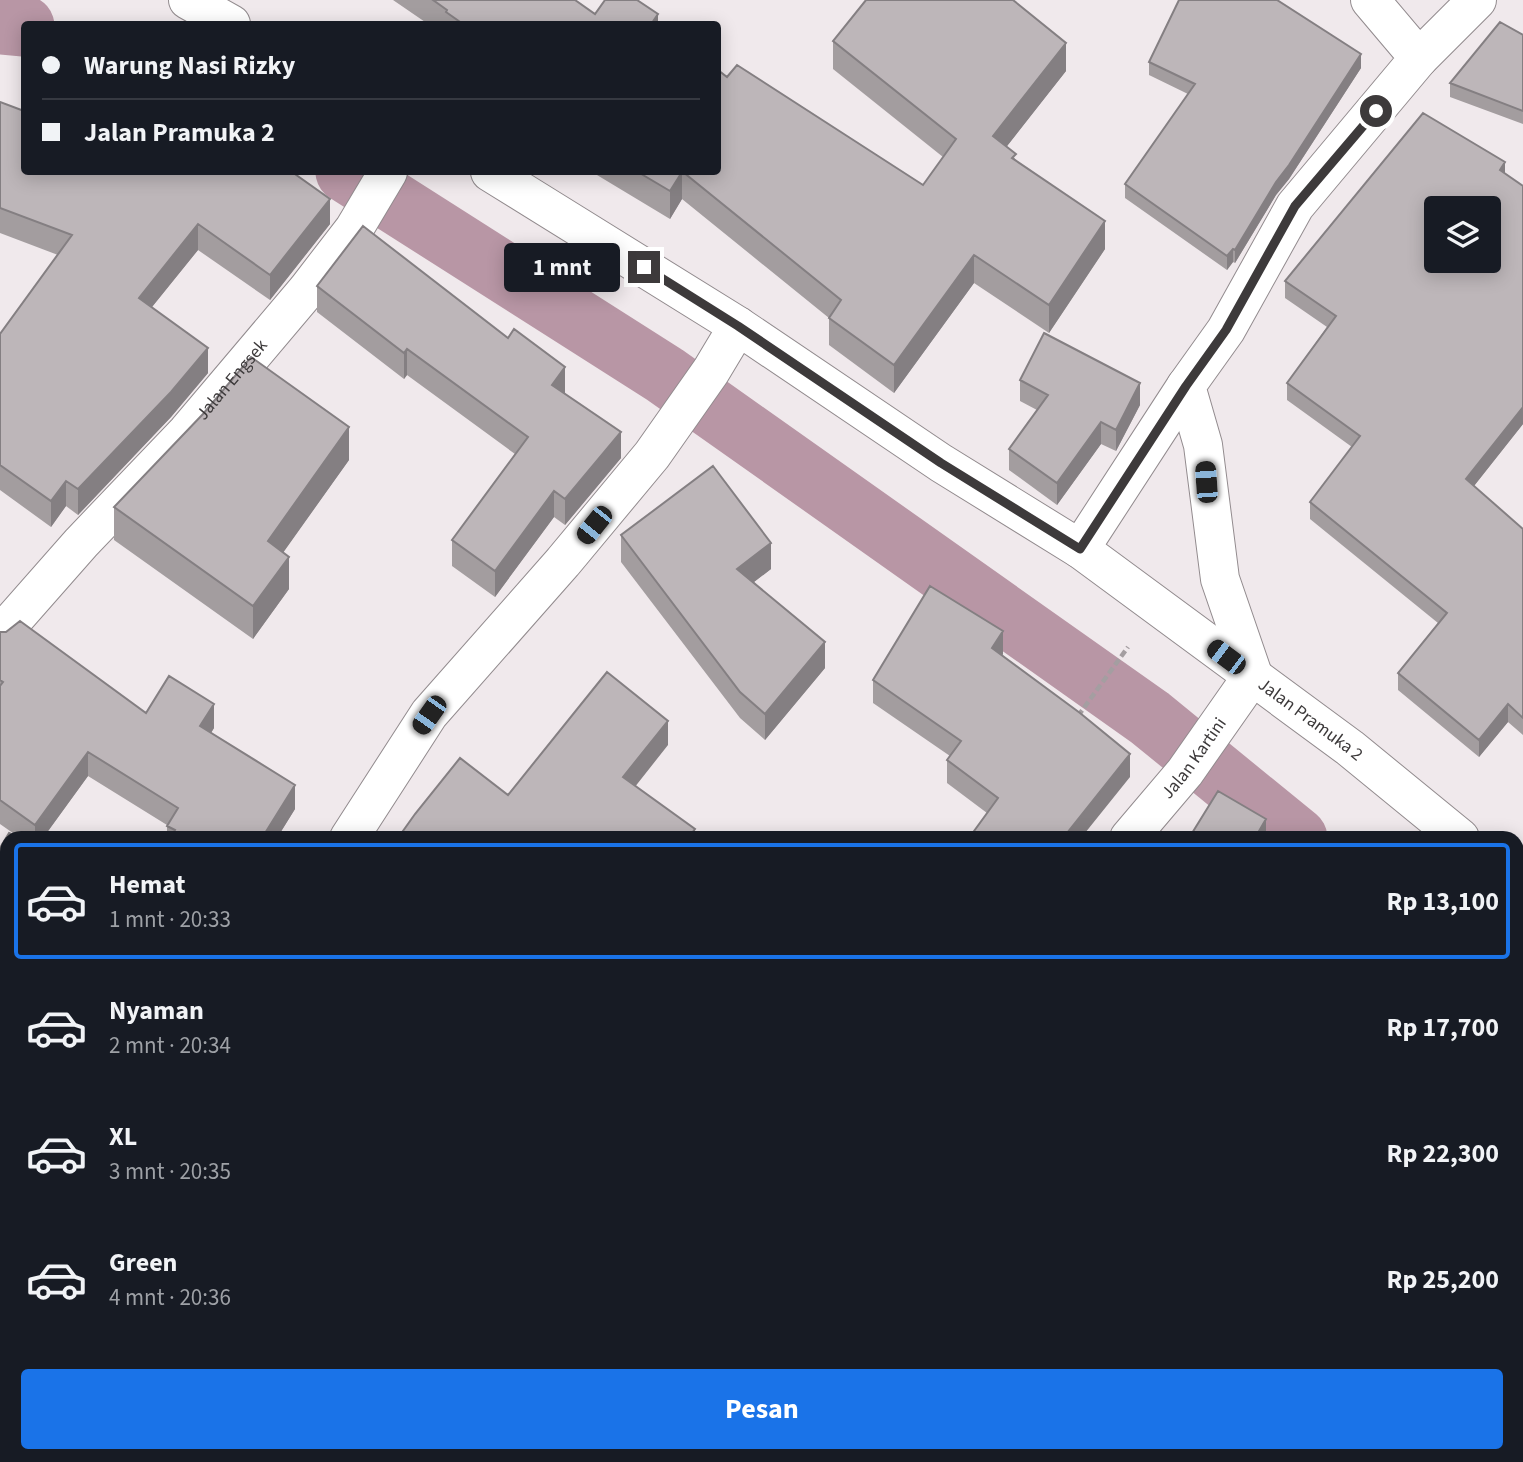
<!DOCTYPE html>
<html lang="id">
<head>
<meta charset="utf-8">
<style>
  body { margin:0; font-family:"Source Sans 3",sans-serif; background:#242831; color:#f1f3f6; height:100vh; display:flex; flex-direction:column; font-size:26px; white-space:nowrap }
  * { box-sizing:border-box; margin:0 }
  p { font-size:23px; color:#9ea1a6 }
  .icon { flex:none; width:38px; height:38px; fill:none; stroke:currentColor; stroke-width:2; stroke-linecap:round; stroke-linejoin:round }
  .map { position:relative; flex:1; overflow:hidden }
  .side { position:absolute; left:0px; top:831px; width:1524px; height:632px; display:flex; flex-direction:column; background:#171b24; border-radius:21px 21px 0 0; box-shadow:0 4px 18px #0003 }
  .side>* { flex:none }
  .top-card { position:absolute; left:21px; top:21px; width:700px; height:154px; border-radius:7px; box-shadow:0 4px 18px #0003; display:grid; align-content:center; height:154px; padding:0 21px; background:#171b24 }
  .tools { position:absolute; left:1424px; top:196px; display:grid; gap:14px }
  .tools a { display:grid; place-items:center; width:77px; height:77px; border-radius:7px; background:#171b24; box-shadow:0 4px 18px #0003; font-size:35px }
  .end { position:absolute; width:32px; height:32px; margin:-16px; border:9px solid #3d3a3b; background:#fff; box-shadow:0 0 0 4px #fff }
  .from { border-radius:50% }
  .bubble { position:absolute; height:49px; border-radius:7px; background:#171b24; box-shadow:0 4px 18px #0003; font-size:23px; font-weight:700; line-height:49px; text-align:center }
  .car { position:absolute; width:21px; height:42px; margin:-21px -10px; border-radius:9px; box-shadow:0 0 5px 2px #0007; background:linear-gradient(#222 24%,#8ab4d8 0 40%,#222 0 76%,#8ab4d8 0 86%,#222 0) }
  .top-card b { display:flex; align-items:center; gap:24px; height:66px; font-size:26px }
  .top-card b+b { border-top:2px solid #363941 }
  .top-card i { width:18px; height:18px; background:#f1f3f6 }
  ul { padding:12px 0 0; list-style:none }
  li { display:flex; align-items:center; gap:21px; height:116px; margin:0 14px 10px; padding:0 7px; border:4px solid transparent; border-radius:7px }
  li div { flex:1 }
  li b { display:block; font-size:26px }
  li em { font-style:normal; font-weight:700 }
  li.current { border-color:#1a73e8 }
  li>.icon { width:63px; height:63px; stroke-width:1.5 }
  .action { display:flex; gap:14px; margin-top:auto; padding:14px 21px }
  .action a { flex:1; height:80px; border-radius:7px; background:#1a73e8; color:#fff; font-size:28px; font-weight:700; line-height:80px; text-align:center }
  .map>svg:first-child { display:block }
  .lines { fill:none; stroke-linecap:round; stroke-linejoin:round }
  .canal { stroke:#b896a5; stroke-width:61 }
  .street-casing { stroke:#928b8e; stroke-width:40 }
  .secondary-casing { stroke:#928b8e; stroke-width:40 }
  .path { stroke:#a49ea1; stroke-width:4.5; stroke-dasharray:7 3.5; stroke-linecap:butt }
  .street { stroke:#fff; stroke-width:38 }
  .secondary { stroke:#fff; stroke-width:38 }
  .wall { fill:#a39d9f }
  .shaded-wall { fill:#847f82 }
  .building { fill:#bdb6b9; stroke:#847f82; stroke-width:2; fill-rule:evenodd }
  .route { stroke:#3d3a3b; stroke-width:9 }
  .labels { text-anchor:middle; stroke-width:5; stroke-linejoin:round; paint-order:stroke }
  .street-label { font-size:18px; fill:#3d3a3b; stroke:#f0e9ec }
</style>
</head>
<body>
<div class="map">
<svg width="1523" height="1462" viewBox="0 0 1523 1462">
  <rect width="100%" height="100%" fill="#f0e9ec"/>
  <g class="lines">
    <!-- canal -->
    <path class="canal" d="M 0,24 L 24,26
      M 346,172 L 665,375 L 1150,718 L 1297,838
      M 1517,995 L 1523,999"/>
    <defs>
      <g id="street">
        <path d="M 1419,58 L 1477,0"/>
        <path d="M 1080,549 L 1186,386"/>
        <path id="s1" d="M 0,635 L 81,543 L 187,432 L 307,290 L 354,229 L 388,172"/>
        <path d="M 349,838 L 429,714 L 563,562 L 652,455 L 711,371 L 738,326"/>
        <path id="s2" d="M 1129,838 L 1185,772 L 1253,675 L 1220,579 L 1203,445 L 1186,386 L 1226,330 L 1295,206 L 1419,58 L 1370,0"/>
        <path d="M 0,1316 L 7,1312"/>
        <path d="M 1270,1456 L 1278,1462"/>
        <path d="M 666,1462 L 669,1456"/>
      </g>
      <g id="secondary">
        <path d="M 188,0 L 231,24"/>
        <path id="s3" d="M 490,172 L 738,326 L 941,463 L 1080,549 L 1350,748 L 1460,838"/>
        <path d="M 1517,885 L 1523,889"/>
      </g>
    </defs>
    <!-- street casing -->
    <use href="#street" class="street-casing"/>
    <!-- secondary casing -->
    <use href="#secondary" class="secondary-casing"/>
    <!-- path -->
    <path class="path" d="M 1078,716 L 1128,647"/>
    <!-- street -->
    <use href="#street" class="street"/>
    <!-- secondary -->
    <use href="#secondary" class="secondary"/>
  </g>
  <!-- wall -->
  <path class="wall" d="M 393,0 L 575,0 L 595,14 L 658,24 L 428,24 Z
    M 1523,35 L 1523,124 L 1450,97 L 1450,83 Z
    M 833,41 L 1066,71 L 1006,147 L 1016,160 L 1105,249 L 1049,333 L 974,283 L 894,393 L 829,345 L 829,318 L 682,199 L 670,219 L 592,172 L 718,172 L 727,77 L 923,185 L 943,157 L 833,69 Z
    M 1149,62 L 1361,68 L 1289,179 L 1276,195 L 1235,263 L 1233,262 L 1227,270 L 1125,198 L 1125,184 L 1188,94 L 1149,75 Z
    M 0,102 L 330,224 L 270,300 L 198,250 L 152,307 L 208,373 L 171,417 L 78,515 L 66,506 L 51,527 L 0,490 L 0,334 L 58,255 L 0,233 Z
    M 1505,174 L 1523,186 L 1523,424 L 1474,486 L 1523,529 L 1523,735 L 1508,722 L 1479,757 L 1398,690 L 1398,673 L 1438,623 L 1310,519 L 1310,502 L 1352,447 L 1287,400 L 1287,383 L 1327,327 L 1285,298 L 1285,281 Z
    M 317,286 L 565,393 L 565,394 L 621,458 L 565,525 L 554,517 L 495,597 L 452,566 L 452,540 L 515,454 L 407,375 L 404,379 L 317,312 Z
    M 1020,380 L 1140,405 L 1116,451 L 1101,444 L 1057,505 L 1009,470 L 1009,449 L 1037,410 L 1020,401 Z
    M 349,460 L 283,552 L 289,589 L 253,639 L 114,540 L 114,507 Z
    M 621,535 L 771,569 L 754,582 L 825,668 L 765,740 L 740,718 L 621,562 Z
    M 0,632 L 146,713 L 214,728 L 211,733 L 295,809 L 277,838 L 167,838 L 167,825 L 88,776 L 43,838 L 20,838 L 0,824 Z
    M 1003,654 L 1002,656 L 1130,777 L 987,813 L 947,783 L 947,760 L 950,756 L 873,703 L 873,680 Z
    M 7,838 L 7,1102 L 0,1098 L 0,848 Z
    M 1523,1091 L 1523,1188 L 1517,1183 L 1517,1099 Z
    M 719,1456 L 1209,1456 L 1217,1462 L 719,1462 Z
    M 1446,1456 L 1517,1456 L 1523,1462 L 1455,1462 Z"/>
  <!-- shaded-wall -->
  <path class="shaded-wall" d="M 658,14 L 658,24 L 652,24 L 652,23 Z
    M 1066,43 L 1066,71 L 993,164 L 993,136 Z
    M 1361,54 L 1361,68 L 1289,179 L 1276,195 L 1235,263 L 1235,250 L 1276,182 Z
    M 1505,162 L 1505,179 L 1500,170 Z
    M 682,172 L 682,199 L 670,219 L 670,191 Z
    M 330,199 L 330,224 L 270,300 L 270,275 Z
    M 1105,221 L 1105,249 L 1049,333 L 1049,305 Z
    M 198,224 L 198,250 L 139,323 L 139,298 Z
    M 1233,249 L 1233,262 L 1227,270 L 1227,256 Z
    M 974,255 L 974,283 L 894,393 L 894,365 Z
    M 208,348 L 208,373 L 171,417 L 78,515 L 78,489 Z
    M 407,349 L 407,375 L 404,379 L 404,353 Z
    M 565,367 L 565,393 L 552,411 L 552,385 Z
    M 1140,383 L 1140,405 L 1116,451 L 1116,430 Z
    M 1523,407 L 1523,424 L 1466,496 L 1466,479 Z
    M 1101,422 L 1101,444 L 1057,505 L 1057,483 Z
    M 349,427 L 349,460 L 268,574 L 268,541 Z
    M 621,432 L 621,458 L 565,525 L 565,499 Z
    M 66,481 L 66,506 L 51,527 L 51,501 Z
    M 554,491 L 554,517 L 495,597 L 495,571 Z
    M 771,543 L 771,569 L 737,595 L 737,569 Z
    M 289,557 L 289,589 L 253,639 L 253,606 Z
    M 1003,631 L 1003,654 L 992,671 L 992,648 Z
    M 825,642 L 825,668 L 765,740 L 765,714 Z
    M 214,704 L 214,728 L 200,750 L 200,726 Z
    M 1508,704 L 1508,722 L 1479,757 L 1479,740 Z
    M 668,721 L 668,745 L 623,802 L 623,777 Z
    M 88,752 L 88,776 L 43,838 L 35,838 L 35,825 Z
    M 1130,754 L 1130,777 L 1081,838 L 1063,838 Z
    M 295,785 L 295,809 L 277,838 L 262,838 Z
    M 1266,819 L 1266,838 L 1255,838 Z
    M 695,829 L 695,838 L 688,838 Z
    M 545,1456 L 569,1456 L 563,1462 L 545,1462 Z"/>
  <!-- building -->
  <path class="building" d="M 433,0 L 575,0 L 595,14 L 605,0 L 637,0 L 658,14 L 652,23 L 655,24 L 463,24 L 446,12 L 447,10 Z
    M 866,0 L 1013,0 L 1066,43 L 993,136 L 1016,154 L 1012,158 L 1105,221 L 1049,305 L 974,255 L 894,365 L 829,318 L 841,300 L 683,172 L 718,172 L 718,70 L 727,77 L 737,65 L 923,185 L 956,139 L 833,41 Z
    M 1179,0 L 1277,0 L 1361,54 L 1289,165 L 1276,182 L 1235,250 L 1233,249 L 1227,256 L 1125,184 L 1195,84 L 1149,62 Z
    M 1500,22 L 1523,35 L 1523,111 L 1450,83 Z
    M 0,102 L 24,111 L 24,172 L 292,172 L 330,199 L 270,275 L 198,224 L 139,298 L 208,348 L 171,392 L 78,489 L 66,481 L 51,501 L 0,465 L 0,334 L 72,235 L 0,208 Z
    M 1423,113 L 1505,162 L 1500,170 L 1523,186 L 1523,407 L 1466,479 L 1523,529 L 1523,718 L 1508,704 L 1479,740 L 1398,673 L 1447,613 L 1310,502 L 1360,436 L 1287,383 L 1336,316 L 1285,281 ZM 1437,208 L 1489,208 L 1489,261 L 1437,261 Z
    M 638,172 L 682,172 L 670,191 Z
    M 363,226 L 508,338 L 514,329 L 565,367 L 552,385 L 621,432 L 565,499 L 554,491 L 495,571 L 452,540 L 528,437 L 407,349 L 404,353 L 317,286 Z
    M 1044,333 L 1140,383 L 1116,430 L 1101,422 L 1057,483 L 1009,449 L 1048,395 L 1020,380 Z
    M 251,357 L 349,427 L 268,541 L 289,557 L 253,606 L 114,507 L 203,414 Z
    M 713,466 L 771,543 L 737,569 L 825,642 L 765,714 L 740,692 L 621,535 Z
    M 930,586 L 1003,631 L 992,648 L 1080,713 L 1130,754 L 1063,838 L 969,838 L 998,798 L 947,760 L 961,741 L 873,680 Z
    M 20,621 L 146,713 L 169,676 L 214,704 L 200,726 L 295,785 L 262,838 L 170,838 L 175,830 L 167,826 L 178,808 L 88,752 L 35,825 L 0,800 L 0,686 L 3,682 L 0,680 L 0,632 L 6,632 Z
    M 607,672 L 668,721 L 623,777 L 695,829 L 688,838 L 398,838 L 415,814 L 460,758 L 508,795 Z
    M 1218,791 L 1266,819 L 1255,838 L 1189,838 Z
    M 9,833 L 19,838 L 7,838 L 7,1076 L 0,1072 L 0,848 Z
    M 1523,1091 L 1523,1158 L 1517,1154 L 1517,1099 Z
    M 1523,1288 L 1523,1461 L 1522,1462 L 1457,1462 L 1461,1456 L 1517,1456 L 1517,1294 Z
    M 7,1398 L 7,1456 L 548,1456 L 556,1462 L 454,1462 L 451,1460 L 449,1462 L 0,1462 L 0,1406 Z
    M 725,1456 L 1209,1456 L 1217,1462 L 733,1462 Z"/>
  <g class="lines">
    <!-- route -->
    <path class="route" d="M 644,267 L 738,326 L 941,463 L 1080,549 L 1186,386 L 1226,330 L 1295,206 L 1376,111"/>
  </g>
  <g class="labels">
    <!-- street labels -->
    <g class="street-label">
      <text dy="6" stroke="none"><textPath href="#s1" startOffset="345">Jalan Engsek</textPath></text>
      <text dy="6" stroke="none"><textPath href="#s3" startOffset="987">Jalan Pramuka 2</textPath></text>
      <text dy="6" stroke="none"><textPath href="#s2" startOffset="103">Jalan Kartini</textPath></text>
    </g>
  </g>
</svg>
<div class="tools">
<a><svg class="icon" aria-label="layers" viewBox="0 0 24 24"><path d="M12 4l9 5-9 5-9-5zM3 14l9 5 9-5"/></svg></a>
</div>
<i class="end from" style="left:1376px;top:111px"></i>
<i class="end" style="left:644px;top:267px"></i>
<div class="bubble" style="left:504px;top:243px;width:116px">1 mnt</div>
<i class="car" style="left:1206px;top:482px;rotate:356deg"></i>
<i class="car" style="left:594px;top:525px;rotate:219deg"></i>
<i class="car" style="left:1226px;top:657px;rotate:307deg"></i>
<i class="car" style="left:429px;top:715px;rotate:215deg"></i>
<div class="top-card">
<b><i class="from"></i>Warung Nasi Rizky</b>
<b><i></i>Jalan Pramuka 2</b>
</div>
<section class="side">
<ul>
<li class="current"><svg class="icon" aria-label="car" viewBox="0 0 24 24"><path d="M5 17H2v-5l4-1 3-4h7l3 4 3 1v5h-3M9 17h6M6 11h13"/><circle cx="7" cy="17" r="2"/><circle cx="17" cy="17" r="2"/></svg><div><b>Hemat</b><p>1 mnt · 20:33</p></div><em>Rp 13,100</em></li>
<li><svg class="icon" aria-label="car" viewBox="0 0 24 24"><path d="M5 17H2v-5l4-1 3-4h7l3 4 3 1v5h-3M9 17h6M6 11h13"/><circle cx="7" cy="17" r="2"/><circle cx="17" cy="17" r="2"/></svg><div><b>Nyaman</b><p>2 mnt · 20:34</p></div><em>Rp 17,700</em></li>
<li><svg class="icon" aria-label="car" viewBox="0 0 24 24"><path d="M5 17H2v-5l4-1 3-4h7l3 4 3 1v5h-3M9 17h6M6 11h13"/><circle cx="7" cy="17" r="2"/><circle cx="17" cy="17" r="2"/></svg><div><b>XL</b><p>3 mnt · 20:35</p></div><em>Rp 22,300</em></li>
<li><svg class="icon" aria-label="car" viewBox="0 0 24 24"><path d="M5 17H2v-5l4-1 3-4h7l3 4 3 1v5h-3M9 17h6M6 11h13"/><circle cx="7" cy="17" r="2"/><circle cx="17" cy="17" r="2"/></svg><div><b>Green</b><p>4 mnt · 20:36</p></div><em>Rp 25,200</em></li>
</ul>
<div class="action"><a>Pesan</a></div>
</section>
</div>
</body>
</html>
